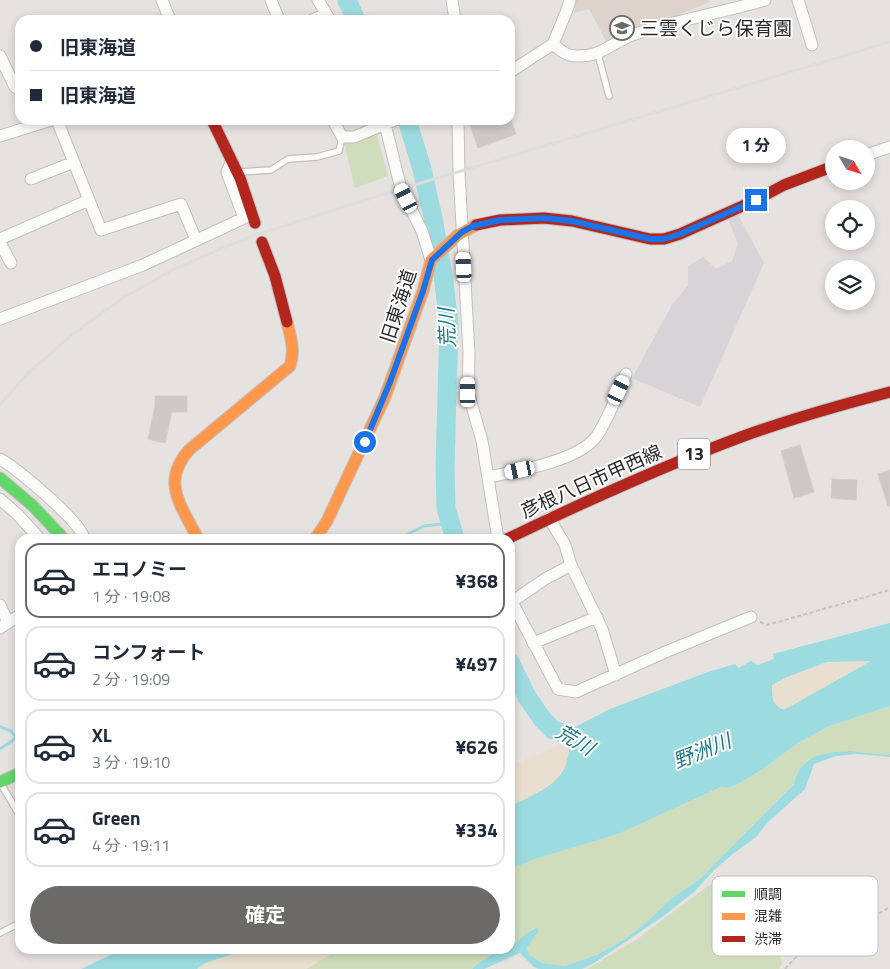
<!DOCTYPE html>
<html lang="ja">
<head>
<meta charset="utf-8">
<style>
  body { margin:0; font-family:"Titillium Web","Noto Sans JP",sans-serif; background:#f6f6f7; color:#1f2937; height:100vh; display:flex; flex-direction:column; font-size:19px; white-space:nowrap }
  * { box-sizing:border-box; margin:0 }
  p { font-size:16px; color:#747a83 }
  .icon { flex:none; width:28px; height:28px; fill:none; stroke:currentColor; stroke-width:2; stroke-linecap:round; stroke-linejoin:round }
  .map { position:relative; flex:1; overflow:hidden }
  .sheet { position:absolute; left:15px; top:534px; width:500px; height:420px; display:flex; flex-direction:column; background:#fff; border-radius:15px; box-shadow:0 2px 8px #0003 }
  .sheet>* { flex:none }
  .banner { position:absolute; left:15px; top:15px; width:500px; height:110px; border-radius:15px; box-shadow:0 2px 8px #0003; display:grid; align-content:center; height:110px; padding:0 15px; background:#fff }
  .needle { width:32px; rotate:128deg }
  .tools { position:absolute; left:825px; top:140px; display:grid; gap:10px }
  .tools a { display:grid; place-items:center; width:50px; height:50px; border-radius:50%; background:#fff; box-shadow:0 2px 8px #0003; font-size:25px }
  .end { position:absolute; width:22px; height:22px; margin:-11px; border:6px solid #1a73e8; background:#fff; box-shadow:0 0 0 2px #fff }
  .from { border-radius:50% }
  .bubble { position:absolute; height:35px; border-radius:18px; background:#fff; box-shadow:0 2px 8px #0003; font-size:16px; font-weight:700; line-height:35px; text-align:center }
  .car { position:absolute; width:15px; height:30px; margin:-15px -8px; border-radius:6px; box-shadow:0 0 4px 1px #0007; background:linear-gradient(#fff 24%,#345 0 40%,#fff 0 76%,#345 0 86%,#fff 0) }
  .banner b { display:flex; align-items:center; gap:18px; height:48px; font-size:19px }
  .banner b+b { border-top:1px solid #e0e1e3 }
  .banner i { width:12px; height:12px; background:#1f2937 }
  ul { padding:9px 0 0; list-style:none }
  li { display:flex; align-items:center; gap:15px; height:75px; margin:0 10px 8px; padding:0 5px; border:2px solid #e0e1e3; border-radius:15px }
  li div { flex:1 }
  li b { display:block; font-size:19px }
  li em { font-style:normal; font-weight:700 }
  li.current { border-color:#6b6a69 }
  li>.icon { width:45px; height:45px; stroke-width:1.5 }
  .cta { display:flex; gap:10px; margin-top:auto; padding:10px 15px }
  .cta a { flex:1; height:58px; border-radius:30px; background:#6b6a69; color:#fff; font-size:20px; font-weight:700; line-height:58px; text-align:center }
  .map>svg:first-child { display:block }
  .industrial { fill:#d6d4d6 }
  .education { fill:#ddd3cc }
  .green { fill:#d0ddbc }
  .sand { fill:#e9dfd0 }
  .water { fill:#9cdbdf; fill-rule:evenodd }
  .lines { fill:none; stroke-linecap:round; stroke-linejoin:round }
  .stream { stroke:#9cdbdf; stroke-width:3 }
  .river { stroke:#9cdbdf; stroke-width:19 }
  .building { fill:#cbc8c6; stroke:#d1cecb }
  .lane-casing { stroke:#c1bfc0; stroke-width:8 }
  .street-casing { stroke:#c1bfc0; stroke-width:13 }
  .fast-casing { stroke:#c1bfc0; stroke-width:13 }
  .slow-casing { stroke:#c1bfc0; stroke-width:13 }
  .jam-casing { stroke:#c1bfc0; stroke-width:13 }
  .path { stroke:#c4c4c4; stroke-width:2; stroke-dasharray:4 2.5; stroke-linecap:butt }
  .lane { stroke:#fbfbfa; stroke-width:5.5 }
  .street { stroke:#fbfbfa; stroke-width:11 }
  .fast { stroke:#63d668; stroke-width:11 }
  .slow { stroke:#ff974d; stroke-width:11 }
  .jam { stroke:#b3261e; stroke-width:11 }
  .rail { stroke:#ddddde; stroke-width:3 }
  .route { stroke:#1a73e8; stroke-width:6 }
  .labels { text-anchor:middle; stroke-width:4; stroke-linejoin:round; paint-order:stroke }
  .shield { fill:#fff; stroke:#696969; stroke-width:1 }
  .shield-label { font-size:18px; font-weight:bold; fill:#292929 }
  .poi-label { font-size:19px; fill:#292929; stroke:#fff; text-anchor:start }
  .street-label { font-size:19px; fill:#292929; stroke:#fff }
  .water-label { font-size:20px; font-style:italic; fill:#1e7888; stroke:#fff }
  .key { fill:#fff; stroke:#bfbfbf; stroke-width:1 }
  .key-label { font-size:14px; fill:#292929 }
</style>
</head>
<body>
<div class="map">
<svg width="890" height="969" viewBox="0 0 890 969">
  <rect width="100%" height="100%" fill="#e6e2df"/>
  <!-- industrial -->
  <path class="industrial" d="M 738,215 L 764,263 L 700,407 L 632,378 L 672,305 L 688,285 L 688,266 L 703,257 L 716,269 L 732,261 L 738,244 L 728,219 Z"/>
  <!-- education -->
  <path class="education" d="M 576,0 L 709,0 L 710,2 L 607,43 L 589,9 L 574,13 Z"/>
  <!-- green -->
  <path class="green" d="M 375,128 L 388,176 L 355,188 L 344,143 Z
    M 890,706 L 890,754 L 885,755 L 850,751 L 830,753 L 810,759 L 807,760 L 798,772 L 794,784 L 701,878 L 672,898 L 647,922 L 625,939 L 597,955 L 565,966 L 542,963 L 529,954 L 527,948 L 538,932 L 533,928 L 517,943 L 510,946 L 510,869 L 538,858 L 618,834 L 721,787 L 729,788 L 738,784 L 761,770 L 798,743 L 827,727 Z
    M 728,877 L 755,885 L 779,915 L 780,932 L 776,941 L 782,963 L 779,969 L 587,969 L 636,940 L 708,886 Z
    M 340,949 L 504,949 L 491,954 L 472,969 L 306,969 Z"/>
  <!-- sand -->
  <path class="sand" d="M 873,661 L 784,710 C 772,705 772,697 772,685 L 787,677 L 827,662 Z
    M 569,741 C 569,751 569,760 564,769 C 555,787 528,798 510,806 L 510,766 Z
    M 249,949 L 340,949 L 306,969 L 197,969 L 205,963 Z"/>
  <!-- water -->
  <path class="water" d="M 890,623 L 890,706 L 827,727 L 798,743 L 761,770 L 738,784 L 728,788 L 721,787 L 618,834 L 538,858 L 510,869 L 510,806 C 528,798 555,787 564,769 C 570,758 569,743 569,730 L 610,709 L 705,673 L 735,664 L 739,668 L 751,661 L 758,665 L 774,659 L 773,654 ZM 871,661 L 784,710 C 772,705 772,697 772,685 L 787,677 L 827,662 Z
    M 850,751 L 885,755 L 890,754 L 890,757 L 857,754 L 836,756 L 814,764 L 805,789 L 767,823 L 756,837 L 734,853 L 714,870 L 694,892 L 662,917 L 594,963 L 582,969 L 539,969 L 534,967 L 520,953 L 484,969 L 472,969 C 483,960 495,949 510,949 L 510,946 C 519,942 528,929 538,928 L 538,932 L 527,948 L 529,954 L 542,963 L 565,966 L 597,955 L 625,939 L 647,922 L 672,898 L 701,878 L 794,784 C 801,754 823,753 850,751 Z
    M 123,949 L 249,949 L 205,963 L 197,969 L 81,969 Z"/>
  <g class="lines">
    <!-- stream -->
    <path class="stream" d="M 398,539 L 424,526 L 451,523
      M 0,727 L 11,731 L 16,737
      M 0,749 L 20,735"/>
    <!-- river -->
    <path class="river" d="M 347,0 L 356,20
      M 407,120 L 422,169 L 433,218 L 443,275 L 449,324 L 445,467 L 446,508 L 455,539
      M 510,662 L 527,697 L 543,720 L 553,730 L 577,737 L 590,746"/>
  </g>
  <!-- building -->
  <path class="building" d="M 468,120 L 511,120 L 516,134 L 478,148 Z
    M 155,396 L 187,396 L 187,412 L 172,412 L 165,443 L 148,439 L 155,406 Z
    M 800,445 L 814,492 L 794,498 L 781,451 Z
    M 890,470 L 890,506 L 888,506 L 878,474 Z
    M 832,479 L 857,480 L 856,500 L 831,498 Z"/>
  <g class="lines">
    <defs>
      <path id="lane" d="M 598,54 L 609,96
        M 239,172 L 271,170 L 288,159 L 317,157 L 339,151 L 342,137
        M 1,784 L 20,816
        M 0,933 L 20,923"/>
      <path id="street" d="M 162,0 L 170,20
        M 271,0 L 279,20
        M 318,0 L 330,20
        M 452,0 L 455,20
        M 798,0 L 812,45
        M 312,20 L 326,14
        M 553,44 C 560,50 566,56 576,56 C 602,57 611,43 632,35 C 676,20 721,13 765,0
        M 0,56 L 15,87 L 20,90
        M 510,72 L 553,44 L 567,10 L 570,0
        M 57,120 L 101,230 L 181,204 L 196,240
        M 333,120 L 342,137 L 354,137 L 395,120
        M 384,120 L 401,189 L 422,231 L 431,260
        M 458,120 L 459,172 L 469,354 L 468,392 L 482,441 L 498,539
        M 0,136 L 51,120
        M 866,155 L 890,147
        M 31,179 L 74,162
        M 0,239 L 89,200
        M 0,243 L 11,263
        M 0,319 L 143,265 L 244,218 L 227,172 L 232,161
        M 0,459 C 16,468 83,523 84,539
        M 489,477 C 517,471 578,461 596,437 C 609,419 617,394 626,374
        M 0,499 L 17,514 L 40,539
        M 549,518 L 565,545 L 571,565 L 602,629 L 616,675
        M 510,595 L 512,602 L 558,689 L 576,692 L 663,653 L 751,617
        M 510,603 L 545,579 L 571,565
        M 0,605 L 8,623
        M 0,628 L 20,615
        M 533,643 L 597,617"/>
      <path id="fast" d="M 0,478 L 33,506 L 64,539
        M 0,782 L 20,773"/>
      <path id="slow" d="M 198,539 C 182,506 160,483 189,450 L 290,366 C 295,351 291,338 287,322
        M 315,539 L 327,521 L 385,397 L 423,291 L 431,260 L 458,235 L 476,225"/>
      <path id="jam" d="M 212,120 L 240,178 L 255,223
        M 476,225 L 500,220 L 544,218 L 572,221 L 650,239 L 664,239 L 680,234 L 756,200 L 784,185 L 834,166
        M 262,242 L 275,276 L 287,322
        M 507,539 C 584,502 661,467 741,437 C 790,419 840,405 890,392"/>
    </defs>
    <!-- lane casing -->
    <use href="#lane" class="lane-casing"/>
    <!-- street casing -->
    <use href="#street" class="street-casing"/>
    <!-- fast casing -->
    <use href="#fast" class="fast-casing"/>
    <!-- slow casing -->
    <use href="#slow" class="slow-casing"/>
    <!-- jam casing -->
    <use href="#jam" class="jam-casing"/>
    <!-- path -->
    <path class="path" d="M 760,622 L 767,625 L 890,590
      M 785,969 L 795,958 L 828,935 L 873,917 L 890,907"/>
    <!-- lane -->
    <use href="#lane" class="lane"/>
    <!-- street -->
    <use href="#street" class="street"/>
    <!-- fast -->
    <use href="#fast" class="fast"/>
    <!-- slow -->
    <use href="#slow" class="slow"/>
    <!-- jam -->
    <use href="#jam" class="jam"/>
    <!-- rail -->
    <path class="rail" d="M 0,405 L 26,375 L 73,334 L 123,298 L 174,269 L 249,237 L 391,192 L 890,42"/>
  </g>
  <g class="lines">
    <!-- route -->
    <path class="route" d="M 365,442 L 390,382 L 423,291 L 432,260 L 462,232 L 473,226 L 500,220 L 544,218 L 572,221 L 650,239 L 664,239 L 680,234 L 756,200"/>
  </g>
  <!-- icons -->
  <defs>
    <symbol id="school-ring" viewBox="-11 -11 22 22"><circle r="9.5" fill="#fff" stroke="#6b6a69" stroke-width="1.5"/><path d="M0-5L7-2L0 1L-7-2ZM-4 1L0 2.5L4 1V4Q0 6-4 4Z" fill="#6b6a69"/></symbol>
  </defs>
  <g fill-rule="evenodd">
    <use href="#school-ring" x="608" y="14" width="28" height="28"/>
  </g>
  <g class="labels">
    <!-- shield labels -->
    <rect class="shield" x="678" y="438.5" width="32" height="31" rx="4"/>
    <g class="shield-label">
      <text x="694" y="460">13</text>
    </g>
    <!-- poi labels -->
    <g class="poi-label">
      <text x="640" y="35">三雲くじら保育園</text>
    </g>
    <!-- street labels -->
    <g class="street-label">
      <text transform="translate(398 306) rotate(-72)" y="7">旧東海道</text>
      <text transform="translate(591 481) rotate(-24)" y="7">彦根八日市甲西線</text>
    </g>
    <!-- water labels -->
    <g class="water-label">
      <text transform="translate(447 328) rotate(-93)" y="7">荒川</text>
      <text transform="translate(575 740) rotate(30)" y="7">荒川</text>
      <text transform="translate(702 751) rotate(-22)" y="7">野洲川</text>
    </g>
  </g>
  <!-- legend -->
  <rect x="712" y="876" width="166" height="80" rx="8" class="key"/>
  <rect x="722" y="891" width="23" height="6" fill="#63d668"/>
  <rect x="722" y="913" width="23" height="7" fill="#ff974d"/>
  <rect x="722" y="936" width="23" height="6" fill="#b3261e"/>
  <g class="key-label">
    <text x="754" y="899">順調</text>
    <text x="754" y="921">混雑</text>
    <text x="754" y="944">渋滞</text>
  </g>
</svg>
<div class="tools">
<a><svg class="needle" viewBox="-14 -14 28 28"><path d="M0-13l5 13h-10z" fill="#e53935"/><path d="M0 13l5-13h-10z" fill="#747a83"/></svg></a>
<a><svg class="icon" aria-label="locate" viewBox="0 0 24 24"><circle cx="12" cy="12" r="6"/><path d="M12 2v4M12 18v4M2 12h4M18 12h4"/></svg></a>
<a><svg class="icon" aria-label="layers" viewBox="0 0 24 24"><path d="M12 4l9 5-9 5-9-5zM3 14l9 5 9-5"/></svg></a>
</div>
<i class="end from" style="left:365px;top:442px"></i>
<i class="end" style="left:756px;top:200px"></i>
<div class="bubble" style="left:726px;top:128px;width:60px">1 分</div>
<i class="car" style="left:406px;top:198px;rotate:333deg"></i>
<i class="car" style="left:464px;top:267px;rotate:357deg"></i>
<i class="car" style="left:619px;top:390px;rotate:25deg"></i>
<i class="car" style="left:468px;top:392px;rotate:0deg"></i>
<i class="car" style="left:520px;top:470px;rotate:258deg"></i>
<div class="banner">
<b><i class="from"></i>旧東海道</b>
<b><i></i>旧東海道</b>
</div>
<section class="sheet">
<ul>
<li class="current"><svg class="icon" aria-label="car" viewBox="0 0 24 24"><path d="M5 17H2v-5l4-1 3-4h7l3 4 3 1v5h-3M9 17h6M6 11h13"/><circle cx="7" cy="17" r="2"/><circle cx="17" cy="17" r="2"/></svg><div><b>エコノミー</b><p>1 分 · 19:08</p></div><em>¥368</em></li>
<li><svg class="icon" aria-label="car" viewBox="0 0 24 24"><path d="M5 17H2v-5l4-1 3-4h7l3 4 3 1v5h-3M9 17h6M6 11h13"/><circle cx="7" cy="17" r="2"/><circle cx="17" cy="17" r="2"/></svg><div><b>コンフォート</b><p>2 分 · 19:09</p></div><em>¥497</em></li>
<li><svg class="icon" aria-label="car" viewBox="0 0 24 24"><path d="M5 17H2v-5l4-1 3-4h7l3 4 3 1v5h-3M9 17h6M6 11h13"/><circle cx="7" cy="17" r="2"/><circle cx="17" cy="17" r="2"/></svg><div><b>XL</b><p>3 分 · 19:10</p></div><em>¥626</em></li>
<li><svg class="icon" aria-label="car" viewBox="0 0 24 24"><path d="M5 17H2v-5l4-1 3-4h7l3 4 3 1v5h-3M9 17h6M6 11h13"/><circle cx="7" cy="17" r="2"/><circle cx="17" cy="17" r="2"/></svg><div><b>Green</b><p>4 分 · 19:11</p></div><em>¥334</em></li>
</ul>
<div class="cta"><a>確定</a></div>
</section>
</div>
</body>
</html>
